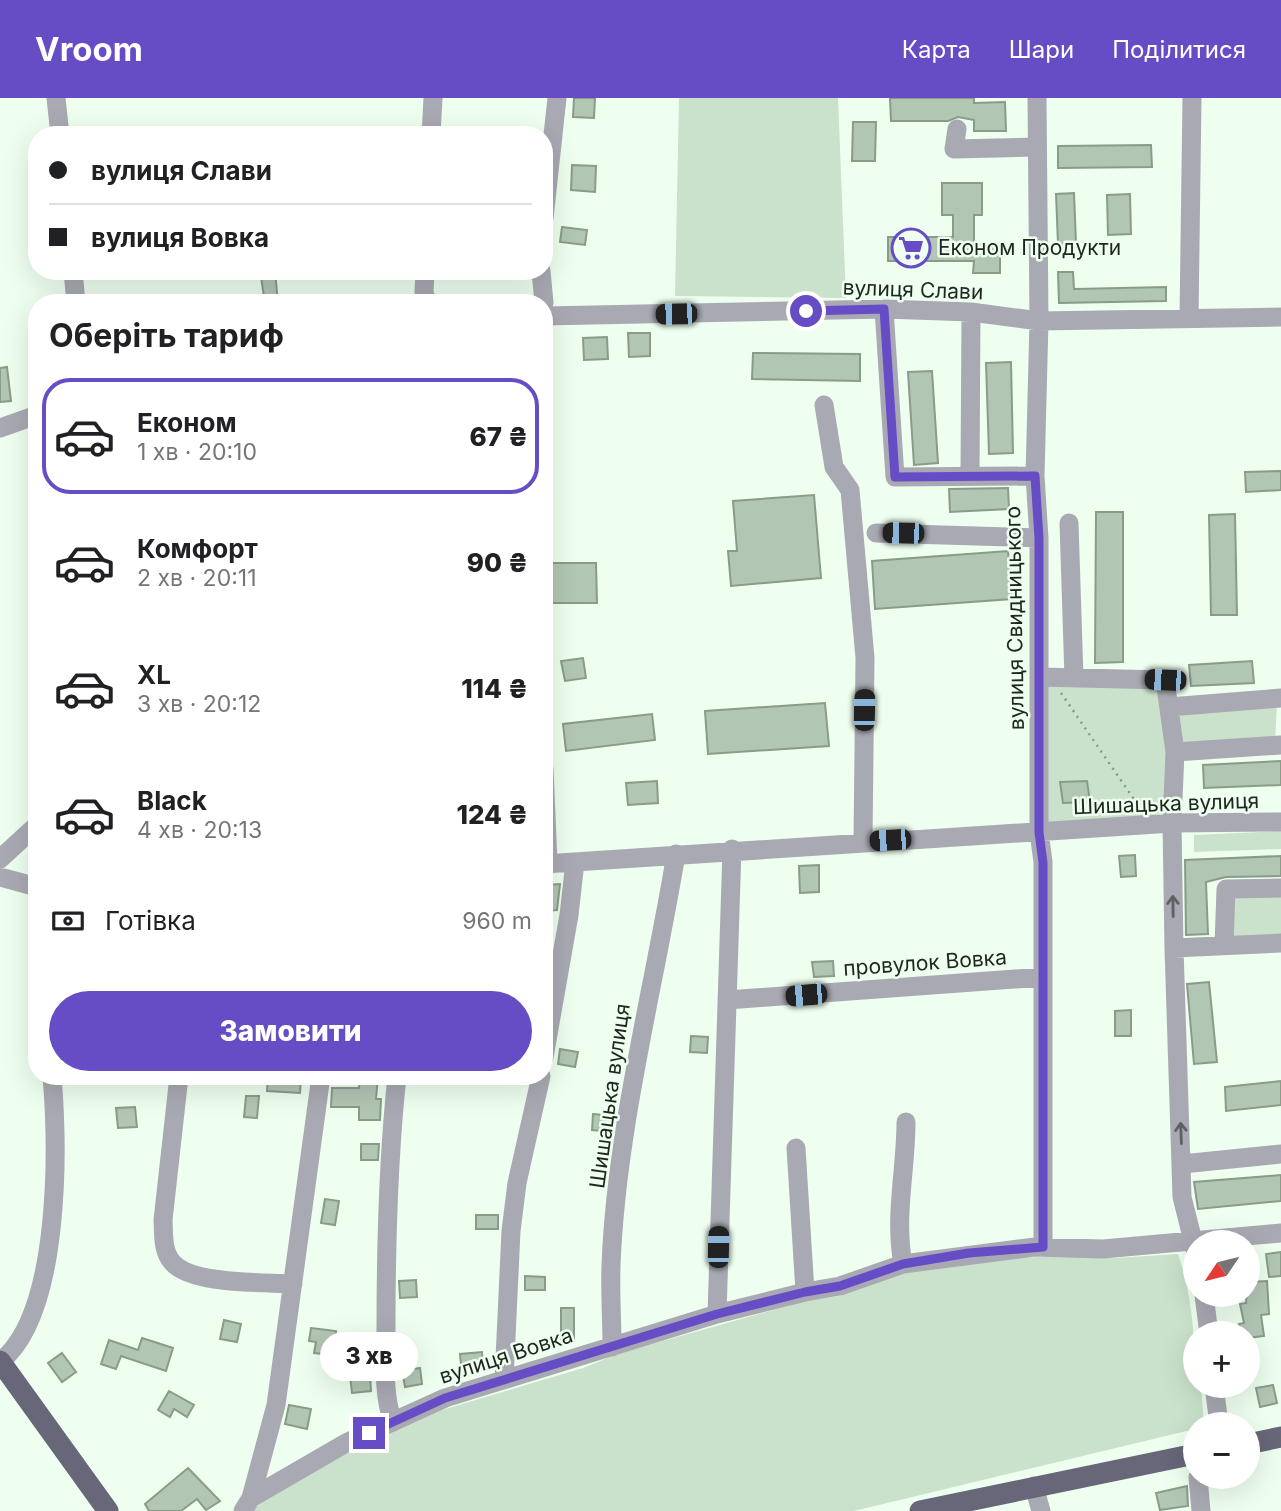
<!DOCTYPE html>
<html lang="uk">
<head>
<meta charset="utf-8">
<style>
  body { margin:0; font-family:Inter,sans-serif; background:#f6f6f6; color:#202124; height:100vh; display:flex; flex-direction:column; font-size:26px; white-space:nowrap }
  * { box-sizing:border-box; margin:0 }
  p { font-size:23px; color:#757577 }
  .icon { flex:none; width:38px; height:38px; fill:none; stroke:currentColor; stroke-width:2; stroke-linecap:round; stroke-linejoin:round }
  .map { position:relative; flex:1; overflow:hidden }
  .drawer { position:absolute; left:28px; top:196px; width:525px; height:791px; display:flex; flex-direction:column; background:#fff; border-radius:28px; box-shadow:0 7px 28px #0002 }
  .drawer>* { flex:none }
  .hud { position:absolute; left:28px; top:28px; width:525px; height:154px; border-radius:28px; box-shadow:0 7px 28px #0002; display:grid; align-content:center; height:154px; padding:0 21px; background:#fff }
  .needle { width:46px; rotate:235deg }
  .controls { position:absolute; left:1183px; top:1132px; display:grid; gap:14px }
  .controls a { display:grid; place-items:center; width:77px; height:77px; border-radius:50%; background:#fff; box-shadow:0 7px 28px #0002; font-size:35px }
  .end { position:absolute; width:32px; height:32px; margin:-16px; border:9px solid #664cc5; background:#fff; box-shadow:0 0 0 4px #fff }
  .from { border-radius:50% }
  .bubble { position:absolute; height:49px; border-radius:24px; background:#fff; box-shadow:0 7px 28px #0002; font-size:23px; font-weight:800; line-height:49px; text-align:center }
  .car { position:absolute; width:21px; height:42px; margin:-21px -10px; border-radius:9px; box-shadow:0 0 5px 2px #0007; background:linear-gradient(#222 24%,#8ab4d8 0 40%,#222 0 76%,#8ab4d8 0 86%,#222 0) }
  .hud b { display:flex; align-items:center; gap:24px; height:66px; font-size:26px }
  .hud b+b { border-top:2px solid #e0e0e0 }
  .hud i { width:18px; height:18px; background:#202124 }
  ul { padding:0; list-style:none }
  li { display:flex; align-items:center; gap:21px; height:116px; margin:0 14px 10px; padding:0 7px; border:4px solid transparent; border-radius:28px }
  li div { flex:1 }
  li b { display:block; font-size:26px }
  li em { font-style:normal; font-weight:800 }
  li.active { border-color:#664cc5 }
  li>.icon { width:63px; height:63px; stroke-width:1.5 }
  h2 { padding:0 21px; font-size:32px; line-height:84px }
  .pay { display:flex; align-items:center; gap:18px; height:77px; padding:0 21px; font-size:26px }
  .pay p { margin-inline-start:auto }
  .primary-button { display:flex; gap:14px; margin-top:auto; padding:14px 21px }
  .primary-button a { flex:1; height:80px; border-radius:42px; background:#664cc5; color:#fff; font-size:28px; font-weight:800; line-height:80px; text-align:center }
  header { display:flex; align-items:center; gap:42px; box-sizing:border-box; height:98px; padding:0 35px; background:#664cc5; color:#fff }
  header strong { font-size:33px }
  nav { display:flex; gap:38px; margin-inline-start:auto; font-size:24px }
  .map>svg:first-child { display:block }
  .green { fill:#cae2cb }
  .building { fill:#b2c6b4; stroke:#899c8a; stroke-width:2 }
  .lines { fill:none; stroke-linecap:round; stroke-linejoin:round }
  .path { stroke:#8b988c; stroke-width:2.5; stroke-dasharray:2 5; stroke-linecap:butt }
  .minor { stroke:#a9a9b3; stroke-width:19 }
  .major { stroke:#686779; stroke-width:21 }
  .oneway { stroke:#5d6162 }
  .route { stroke:#664cc5; stroke-width:9 }
  .labels { text-anchor:middle; stroke-width:5; stroke-linejoin:round; paint-order:stroke }
  .poi-label { font-size:21px; fill:#1e261f; stroke:#eeffef; text-anchor:start }
  .street-label { font-size:21px; fill:#1e261f; stroke:#eeffef }
</style>
</head>
<body>
<header>
<strong>Vroom</strong>
<nav><a>Карта</a><a>Шари</a><a>Поділитися</a></nav>
</header>
<div class="map">
<svg width="1281" height="1413" viewBox="0 0 1281 1413">
  <rect width="100%" height="100%" fill="#eeffef"/>
  <!-- green -->
  <path class="green" d="M 679,0 L 838,0 L 846,200 L 675,198 Z
    M 1039,579 L 1165,582 L 1172,725 L 1039,734 Z
    M 1277,607 L 1275,643 L 1181,648 L 1177,615 Z
    M 1281,733 L 1281,751 L 1194,754 L 1194,737 Z
    M 1281,794 L 1281,841 L 1228,843 L 1229,795 Z
    M 1086,1156 L 1115,1160 L 1178,1156 C 1193,1201 1195,1241 1195,1288 L 1201,1288 L 1204,1326 L 1195,1326 L 1195,1331 L 854,1413 L 248,1413 L 362,1344 L 442,1312 L 583,1270 L 620,1255 L 805,1203 L 839,1198 L 902,1174 L 971,1163 Z"/>
  <!-- building -->
  <path class="building" d="M 574,0 L 595,0 L 594,20 L 573,19 Z
    M 890,0 L 974,0 L 974,5 L 1005,4 L 1006,33 L 974,33 L 974,22 L 958,19 L 948,23 L 891,23 Z
    M 853,24 L 876,24 L 875,63 L 852,63 Z
    M 1151,47 L 1152,69 L 1058,70 L 1058,48 Z
    M 572,67 L 596,68 L 595,94 L 571,92 Z
    M 942,85 L 982,85 L 982,117 L 974,117 L 974,146 L 1000,146 L 1000,175 L 973,175 L 974,163 L 888,163 L 888,139 L 953,139 L 953,117 L 942,117 Z
    M 1074,95 L 1076,145 L 1058,146 L 1056,96 Z
    M 1130,96 L 1131,136 L 1108,137 L 1107,97 Z
    M 562,129 L 587,132 L 585,147 L 560,144 Z
    M 260,173 L 275,173 L 278,205 L 265,205 Z
    M 1058,174 L 1073,174 L 1074,191 L 1166,189 L 1166,203 L 1059,205 Z
    M 628,235 L 650,235 L 650,258 L 629,259 Z
    M 607,239 L 608,261 L 584,262 L 583,240 Z
    M 753,255 L 860,256 L 860,283 L 752,281 Z
    M 1011,264 L 1013,355 L 989,356 L 986,265 Z
    M 7,269 L 11,303 L 0,304 L 0,270 Z
    M 932,273 L 938,365 L 914,367 L 908,274 Z
    M 1281,373 L 1281,392 L 1246,394 L 1245,374 Z
    M 1008,390 L 1009,411 L 950,414 L 949,391 Z
    M 814,397 L 821,480 L 731,488 L 728,453 L 737,453 L 733,403 Z
    M 1096,414 L 1123,414 L 1123,564 L 1095,565 Z
    M 1235,416 L 1237,517 L 1211,517 L 1209,417 Z
    M 1008,453 L 1012,501 L 875,511 L 872,463 Z
    M 550,465 L 596,465 L 597,505 L 551,505 Z
    M 583,560 L 586,580 L 565,583 L 561,563 Z
    M 1252,563 L 1254,585 L 1191,588 L 1189,567 Z
    M 825,605 L 829,648 L 708,656 L 705,613 Z
    M 652,616 L 655,642 L 566,653 L 563,626 Z
    M 1281,663 L 1281,687 L 1204,690 L 1203,667 Z
    M 657,683 L 658,705 L 628,707 L 626,685 Z
    M 1087,683 L 1090,704 L 1063,705 L 1060,684 Z
    M 1135,757 L 1136,778 L 1121,779 L 1119,758 Z
    M 1281,758 L 1281,778 L 1226,779 L 1206,784 L 1208,836 L 1186,837 L 1185,762 Z
    M 819,767 L 819,794 L 800,795 L 799,768 Z
    M 560,786 L 557,812 L 544,813 L 544,787 Z
    M 833,863 L 834,878 L 814,879 L 812,864 Z
    M 1209,884 L 1217,964 L 1194,966 L 1187,886 Z
    M 1131,912 L 1131,938 L 1115,938 L 1115,913 Z
    M 691,938 L 708,939 L 707,955 L 690,954 Z
    M 560,951 L 578,954 L 575,969 L 558,966 Z
    M 268,978 L 301,979 L 300,995 L 267,993 Z
    M 360,978 L 378,978 L 376,1001 L 381,1001 L 380,1022 L 359,1022 L 359,1009 L 331,1009 L 332,990 L 359,990 Z
    M 1281,983 L 1281,1007 L 1226,1013 L 1225,989 Z
    M 246,998 L 259,998 L 257,1020 L 244,1019 Z
    M 135,1009 L 137,1029 L 118,1030 L 116,1010 Z
    M 593,1016 L 615,1018 L 612,1034 L 592,1032 Z
    M 361,1046 L 379,1046 L 378,1062 L 361,1062 Z
    M 1281,1077 L 1281,1103 L 1198,1111 L 1194,1084 Z
    M 325,1101 L 339,1103 L 335,1127 L 321,1125 Z
    M 476,1117 L 498,1117 L 498,1131 L 476,1131 Z
    M 1281,1154 L 1281,1178 L 1269,1179 L 1266,1156 Z
    M 525,1178 L 545,1179 L 545,1192 L 525,1192 Z
    M 416,1182 L 417,1199 L 400,1200 L 399,1183 Z
    M 1267,1183 L 1269,1216 L 1261,1217 L 1264,1238 L 1248,1240 L 1248,1236 L 1241,1236 L 1239,1226 L 1244,1225 L 1240,1206 L 1246,1205 L 1248,1184 Z
    M 561,1210 L 574,1210 L 574,1241 L 561,1241 Z
    M 224,1222 L 241,1226 L 237,1244 L 220,1241 Z
    M 311,1230 L 336,1233 L 333,1257 L 314,1255 L 316,1244 L 309,1243 Z
    M 142,1240 L 173,1250 L 166,1273 L 121,1258 L 116,1271 L 101,1266 L 109,1242 L 138,1252 Z
    M 482,1254 L 483,1265 L 461,1267 L 460,1256 Z
    M 62,1255 L 76,1274 L 62,1284 L 48,1265 Z
    M 420,1270 L 422,1286 L 405,1289 L 402,1273 Z
    M 370,1275 L 371,1293 L 352,1295 L 350,1277 Z
    M 1273,1287 L 1277,1305 L 1260,1309 L 1256,1290 Z
    M 169,1293 L 194,1307 L 187,1319 L 174,1311 L 170,1319 L 158,1312 Z
    M 289,1307 L 311,1311 L 307,1331 L 285,1326 Z
    M 188,1370 L 220,1403 L 206,1412 L 197,1401 L 181,1413 L 149,1413 L 145,1406 Z
    M 1187,1388 L 1188,1408 L 1160,1412 L 1156,1395 Z"/>
  <g class="lines">
    <!-- path -->
    <path class="path" d="M 1061,595 L 1140,710"/>
    <!-- minor -->
    <path class="minor" d="M 56,0 L 60,37
      M 1037,0 L 1039,223 L 1035,378 L 1039,440 L 1039,734 L 1043,764 L 1043,1149
      M 957,31 L 954,51 L 1037,49
      M 431,37 L 433,0
      M 544,120 L 557,0
      M 73,173 L 76,205
      M 425,173 L 424,194 L 427,205
      M 541,173 L 544,205
      M 884,211 L 895,379 L 1035,378
      M 544,218 L 884,211 L 971,214 L 1039,223 L 1281,219
      M 1189,220 L 1192,0
      M 824,307 L 834,369 L 850,392 L 865,560 L 863,744
      M 0,330 L 37,317
      M 970,377 L 971,214
      M 1069,425 L 1074,580
      M 876,435 L 1039,440
      M 1039,579 L 1165,582 L 1175,654
      M 1169,609 L 1281,600
      M 544,671 L 548,765
      M 0,761 L 37,727
      M 544,766 L 1172,725 L 1281,724
      M 0,779 L 37,789
      M 1224,847 L 1226,791 L 1281,790
      M 1174,850 L 1281,845
      M 727,902 L 1043,879
      M 544,959 L 569,817 L 575,764
      M 179,978 L 163,1122 C 164,1136 162,1152 172,1164 C 191,1187 264,1184 293,1186
      M 796,1050 L 805,1194
      M 1182,1066 L 1281,1056
      M 1195,1151 L 1182,1099 L 1174,850 L 1172,725 L 1175,654 L 1281,647
      M 903,1166 C 894,1119 906,1072 906,1024
      M 1204,1197 L 1209,1236
      M 717,1216 L 732,751
      M 612,1249 C 612,1222 610,1195 611,1168 C 616,1032 654,890 676,756
      M 0,1264 C 61,1216 58,1050 52,978
      M 504,1282 L 511,1133 L 517,1085 L 541,978
      M 1214,1288 L 1219,1326
      M 393,1324 C 382,1295 386,1259 386,1229 C 386,1145 388,1062 397,978
      M 1198,1379 L 1201,1413
      M 1034,1388 L 1041,1413
      M 251,1400 L 276,1307 L 321,978
      M 243,1413 L 251,1400 L 346,1345 L 445,1300 L 717,1216 L 805,1194 L 840,1188 L 903,1166 L 1035,1149 L 1103,1151 L 1281,1135"/>
    <!-- major -->
    <path class="major" d="M 0,1263 L 108,1413
      M 1248,1346 L 1281,1339
      M 920,1413 L 1195,1356"/>
  </g>
  <!-- one-way arrows -->
  <defs><path id="oneway-shaft" d="M-6 0H5M1.5-3L5.5 0L1.5 3" fill="none" stroke-width="1.6" stroke-linecap="round" stroke-linejoin="round" transform="scale(1.75)"/></defs>
  <g class="oneway">
    <use href="#oneway-shaft" transform="translate(1173 808) rotate(-91)"/>
    <use href="#oneway-shaft" transform="translate(1181 1035) rotate(-92)"/>
  </g>
  <g class="lines">
    <!-- route -->
    <path class="route" d="M 369,1335 L 445,1300 L 717,1216 L 805,1194 L 840,1188 L 903,1166 L 969,1155 L 1043,1149 L 1043,765 L 1039,734 L 1039,440 L 1035,378 L 895,379 L 884,211 L 806,213"/>
  </g>
  <!-- icons -->
  <defs>
    <symbol id="supermarket-ring" viewBox="-11 -11 22 22"><circle r="9.5" fill="#eeffef" stroke="#664cc5" stroke-width="1.5"/><path d="M-6-5.5h2.5l.6 2H6L4.5 2H-2.5L-4.4-4H-6ZM-1.5 3.2a1.3 1.3 0 1 0 .1 0ZM3 3.2a1.3 1.3 0 1 0 .1 0Z" fill="#664cc5"/></symbol>
  </defs>
  <g fill-rule="evenodd">
    <use href="#supermarket-ring" x="889" y="128" width="44" height="44"/>
  </g>
  <g class="labels">
    <!-- poi labels -->
    <g class="poi-label">
      <text x="938" y="157">Економ Продукти</text>
    </g>
    <!-- street labels -->
    <g class="street-label">
      <text transform="translate(913 192) rotate(2)" y="7">вулиця Слави</text>
      <text transform="translate(1015 520) rotate(-91)" y="7">вулиця Свидницького</text>
      <text transform="translate(1166 706) rotate(-2)" y="7">Шишацька вулиця</text>
      <text transform="translate(925 865) rotate(-4)" y="7">провулок Вовка</text>
      <text transform="translate(610 998) rotate(-82)" y="7">Шишацька вулиця</text>
      <text transform="translate(506 1258) rotate(-18)" y="7">вулиця Вовка</text>
    </g>
  </g>
</svg>
<div class="controls">
<a><svg class="needle" viewBox="-14 -14 28 28"><path d="M0-13l5 13h-10z" fill="#e53935"/><path d="M0 13l5-13h-10z" fill="#757577"/></svg></a>
<a>+</a>
<a>−</a>
</div>
<i class="end from" style="left:806px;top:213px"></i>
<i class="end" style="left:369px;top:1335px"></i>
<div class="bubble" style="left:320px;top:1234px;width:98px">3 хв</div>
<i class="car" style="left:676px;top:216px;rotate:269deg"></i>
<i class="car" style="left:903px;top:435px;rotate:271deg"></i>
<i class="car" style="left:1165px;top:582px;rotate:272deg"></i>
<i class="car" style="left:864px;top:612px;rotate:1deg"></i>
<i class="car" style="left:890px;top:742px;rotate:267deg"></i>
<i class="car" style="left:806px;top:897px;rotate:265deg"></i>
<i class="car" style="left:718px;top:1149px;rotate:1deg"></i>
<div class="hud">
<b><i class="from"></i>вулиця Слави</b>
<b><i></i>вулиця Вовка</b>
</div>
<section class="drawer">
<h2>Оберіть тариф</h2>
<ul>
<li class="active"><svg class="icon" aria-label="car" viewBox="0 0 24 24"><path d="M5 17H2v-5l4-1 3-4h7l3 4 3 1v5h-3M9 17h6M6 11h13"/><circle cx="7" cy="17" r="2"/><circle cx="17" cy="17" r="2"/></svg><div><b>Економ</b><p>1 хв · 20:10</p></div><em>67 ₴</em></li>
<li><svg class="icon" aria-label="car" viewBox="0 0 24 24"><path d="M5 17H2v-5l4-1 3-4h7l3 4 3 1v5h-3M9 17h6M6 11h13"/><circle cx="7" cy="17" r="2"/><circle cx="17" cy="17" r="2"/></svg><div><b>Комфорт</b><p>2 хв · 20:11</p></div><em>90 ₴</em></li>
<li><svg class="icon" aria-label="car" viewBox="0 0 24 24"><path d="M5 17H2v-5l4-1 3-4h7l3 4 3 1v5h-3M9 17h6M6 11h13"/><circle cx="7" cy="17" r="2"/><circle cx="17" cy="17" r="2"/></svg><div><b>XL</b><p>3 хв · 20:12</p></div><em>114 ₴</em></li>
<li><svg class="icon" aria-label="car" viewBox="0 0 24 24"><path d="M5 17H2v-5l4-1 3-4h7l3 4 3 1v5h-3M9 17h6M6 11h13"/><circle cx="7" cy="17" r="2"/><circle cx="17" cy="17" r="2"/></svg><div><b>Black</b><p>4 хв · 20:13</p></div><em>124 ₴</em></li>
</ul>
<div class="pay"><svg class="icon" aria-label="cash" viewBox="0 0 24 24"><path d="M3 7h18v10H3z"/><circle cx="12" cy="12" r="2"/></svg>Готівка<p>960 m</p></div>
<div class="primary-button"><a>Замовити</a></div>
</section>
</div>
</body>
</html>
